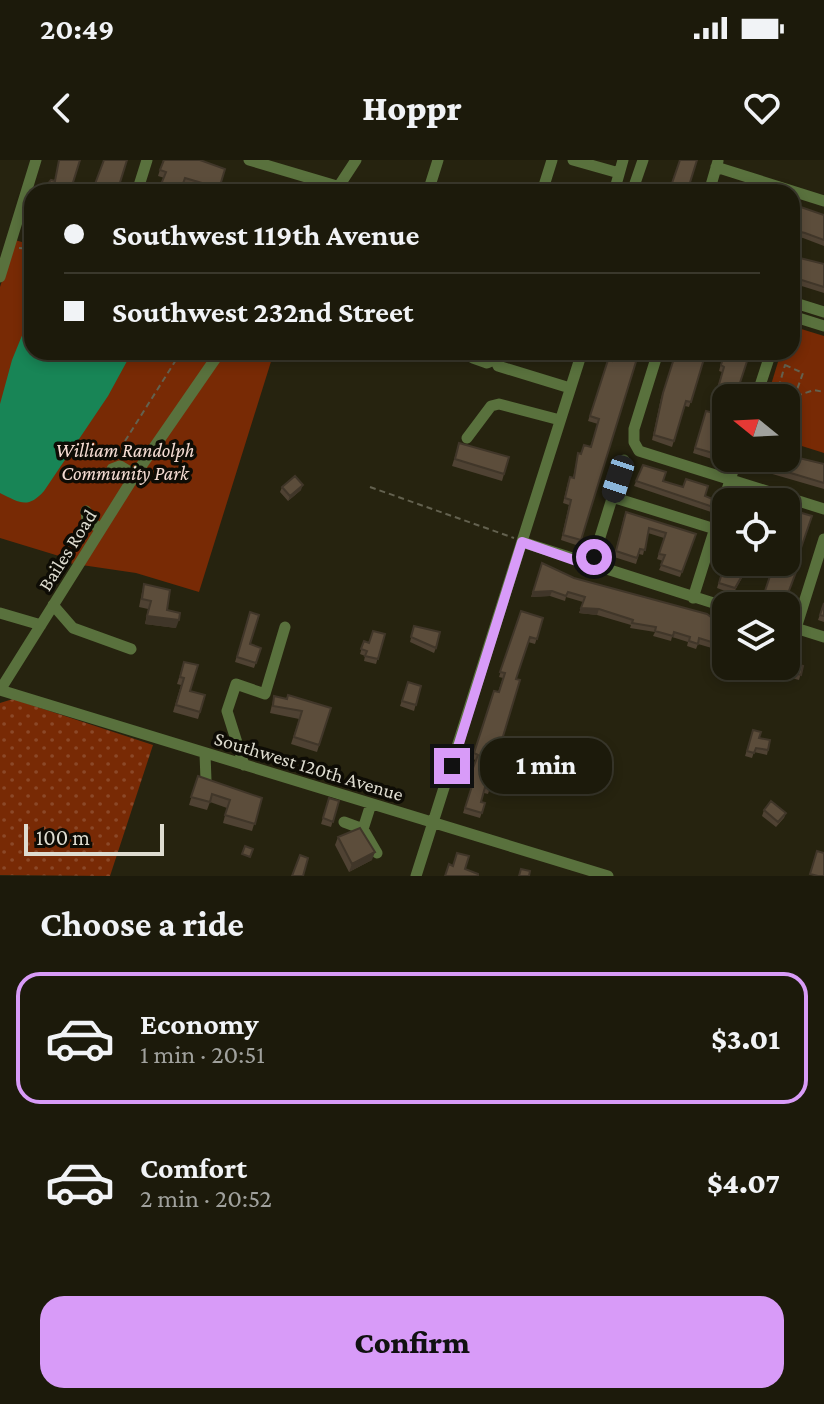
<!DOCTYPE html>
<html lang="en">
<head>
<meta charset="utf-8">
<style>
  body { margin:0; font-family:"Crimson Pro",serif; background:#292719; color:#f1f3f6; height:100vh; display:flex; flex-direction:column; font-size:30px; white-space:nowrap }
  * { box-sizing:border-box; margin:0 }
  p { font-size:26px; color:#a0a19d }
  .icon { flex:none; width:44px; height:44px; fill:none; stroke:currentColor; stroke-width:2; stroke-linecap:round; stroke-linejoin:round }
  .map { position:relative; height:716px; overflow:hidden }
  .panel { display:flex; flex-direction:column; background:#1c1a0b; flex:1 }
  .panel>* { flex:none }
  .guide { position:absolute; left:24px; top:24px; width:776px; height:176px; border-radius:24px; box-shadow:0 4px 12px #0003,0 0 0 2px #3a382c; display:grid; align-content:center; height:176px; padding:0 40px; background:#1c1a0b }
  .needle { width:52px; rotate:288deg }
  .controls { position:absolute; left:712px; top:224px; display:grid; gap:16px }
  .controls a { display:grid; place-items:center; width:88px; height:88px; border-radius:16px; background:#1c1a0b; box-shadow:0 4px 12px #0003,0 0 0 2px #3a382c; font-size:40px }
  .scale { position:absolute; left:24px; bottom:20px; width:140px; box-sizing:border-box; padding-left:8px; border:4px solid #dedcd0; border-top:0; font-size:22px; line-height:28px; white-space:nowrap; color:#dedcd0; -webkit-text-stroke:6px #0e0c05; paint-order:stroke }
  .end { position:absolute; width:36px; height:36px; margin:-18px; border:10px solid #d89bf8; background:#111; box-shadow:0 0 0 4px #111 }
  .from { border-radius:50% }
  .bubble { position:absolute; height:56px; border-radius:24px; background:#1c1a0b; box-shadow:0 4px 12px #0003,0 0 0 2px #3a382c; font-size:26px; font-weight:800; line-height:56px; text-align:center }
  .car { position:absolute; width:24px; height:48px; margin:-24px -12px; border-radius:10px; box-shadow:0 0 6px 2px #0007; background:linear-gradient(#222 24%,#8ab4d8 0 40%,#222 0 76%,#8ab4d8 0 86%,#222 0) }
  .guide b { display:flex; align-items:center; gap:28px; height:76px; font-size:30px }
  .guide b+b { border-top:2px solid #3a382c }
  .guide i { width:20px; height:20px; background:#f1f3f6 }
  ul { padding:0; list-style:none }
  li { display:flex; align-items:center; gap:24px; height:132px; margin:0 16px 12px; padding:0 24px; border:4px solid transparent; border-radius:24px }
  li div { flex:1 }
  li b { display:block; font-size:30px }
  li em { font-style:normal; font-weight:800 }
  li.selected { border-color:#d89bf8 }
  li>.icon { width:72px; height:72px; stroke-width:1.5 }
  h2 { padding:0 40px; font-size:36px; line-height:96px }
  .button { display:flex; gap:16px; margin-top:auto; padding:16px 40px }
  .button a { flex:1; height:92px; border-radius:24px; background:#d89bf8; color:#111; font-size:32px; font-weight:800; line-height:92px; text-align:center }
  .status { display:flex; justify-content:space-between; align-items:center; height:56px; padding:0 40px; background:#1c1a0b; direction:ltr }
  .status svg { height:22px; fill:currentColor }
  header { display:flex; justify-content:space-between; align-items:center; height:104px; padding:0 40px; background:#1c1a0b; font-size:36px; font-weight:800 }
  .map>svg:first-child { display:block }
  .grass { fill:url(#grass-dots) }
  .green { fill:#782a05 }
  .water { fill:#188556 }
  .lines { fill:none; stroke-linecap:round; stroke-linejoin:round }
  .path { stroke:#63614f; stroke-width:2; stroke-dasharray:6 4; stroke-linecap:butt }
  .minor { stroke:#59713d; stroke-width:11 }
  .wall { fill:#4f4233 }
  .shaded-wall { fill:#403629 }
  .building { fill:#5c4d3b; stroke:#403629; stroke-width:2 }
  .route { stroke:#d89bf8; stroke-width:10 }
  .labels { text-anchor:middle; stroke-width:7; stroke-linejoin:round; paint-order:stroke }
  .park-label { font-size:20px; font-style:italic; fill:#f5dcd3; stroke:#0e0c05 }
  .street-label { font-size:20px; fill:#dedcd0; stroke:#0e0c05 }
</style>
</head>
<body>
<div class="status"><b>20:49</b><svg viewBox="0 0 49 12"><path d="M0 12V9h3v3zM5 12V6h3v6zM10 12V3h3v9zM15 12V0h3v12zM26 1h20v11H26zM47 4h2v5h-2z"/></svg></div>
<header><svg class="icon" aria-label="back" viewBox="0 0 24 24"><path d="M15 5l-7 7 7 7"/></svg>Hoppr<svg class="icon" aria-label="heart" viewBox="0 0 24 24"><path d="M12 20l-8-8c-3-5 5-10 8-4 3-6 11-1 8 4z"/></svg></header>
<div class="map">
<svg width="824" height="716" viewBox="0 0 824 716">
  <defs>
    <pattern id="grass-dots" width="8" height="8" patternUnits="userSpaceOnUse" patternTransform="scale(2)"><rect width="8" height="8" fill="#782a05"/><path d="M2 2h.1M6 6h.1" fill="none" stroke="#8b4828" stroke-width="1.8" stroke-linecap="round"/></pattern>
  </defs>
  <rect width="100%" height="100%" fill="#26230f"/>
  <!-- grass -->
  <path class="grass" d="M 13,539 L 153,585 L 110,716 L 0,715 L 0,543 Z"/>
  <!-- green -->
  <path class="green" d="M 15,80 L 32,85 L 32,192 L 274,192 L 199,432 L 136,413 L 68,403 L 59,396 L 0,378 L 0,127 Z
    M 798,168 L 824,176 L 824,293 L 786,281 L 786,238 L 767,238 L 781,192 L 792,192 L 792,169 Z"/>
  <!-- water -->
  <path class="water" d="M 32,151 L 32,192 L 132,192 L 108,236 L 44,331 C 28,349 20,343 0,333 L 0,244 L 12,200 Z"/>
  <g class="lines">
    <!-- path -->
    <path class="path" d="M 19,88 L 32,89
      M 785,205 L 803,213 L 794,238 L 777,233 Z
      M 796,236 L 814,230 L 824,232
      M 125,281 L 181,192
      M 370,327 L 514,378"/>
    <!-- minor -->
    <path class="minor" d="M 249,0 L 357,32
      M 573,0 L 619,13
      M 716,7 L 824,41
      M 137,32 L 147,0
      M 335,32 L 356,0
      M 428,32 L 438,0
      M 542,32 L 552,0
      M 614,32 L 623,0
      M 632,32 L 643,0
      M 709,32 L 718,1
      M 0,117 L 36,0
      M 792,142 L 824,152
      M 792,156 L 824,166
      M 475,192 L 473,198 L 487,203 L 496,199 L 498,206 L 570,228
      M 658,192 L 634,269 L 634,282 L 639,291 L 824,349
      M 756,238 L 771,192
      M 467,278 L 491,246 L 499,244 L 560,260
      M 112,309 L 120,306 L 135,315
      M 612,337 L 715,369
      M 86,351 L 87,360 L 101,369
      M 522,382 L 726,447
      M 591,406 L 624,300
      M 693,438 L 737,298
      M 53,445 L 73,468 L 131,489
      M 0,453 L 41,465
      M 786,465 L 824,477
      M 796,468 L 824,379
      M 0,530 L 608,716
      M 0,530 L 135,315 L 220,192
      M 205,594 L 206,620
      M 244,605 L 227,551 L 236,524 L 265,534 L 285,467
      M 371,644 L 363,669 L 377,693
      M 344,662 L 363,669
      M 416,716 L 582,192"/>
  </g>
  <!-- wall -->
  <path class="wall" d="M 163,0 L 218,32 L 199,32 L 200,29 L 158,16 Z
    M 792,44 L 824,55 L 824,86 L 803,78 L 792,76 Z
    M 792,96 L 824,104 L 824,133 L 792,123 Z
    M 161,192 L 174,192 L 171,198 Z
    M 639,192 L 579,386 L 561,380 L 569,345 L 563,343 L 568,322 L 573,318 L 578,293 L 581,294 L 590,287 L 598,264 L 588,261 L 608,200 L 612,201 Z
    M 676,192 L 706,192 L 689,247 L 685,246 L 672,287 L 652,280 L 661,238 Z
    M 724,192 L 726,266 L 715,300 L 693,293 L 706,251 L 714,253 L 720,234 L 716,233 L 722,212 L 719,211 Z
    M 459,283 L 509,297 L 502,321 L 452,306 Z
    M 795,297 L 824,304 L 824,329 L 752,308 L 755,298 Z
    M 643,305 L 663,321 L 715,340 L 711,352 L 634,326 Z
    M 282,327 L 301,330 L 288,341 L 280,332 Z
    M 812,356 L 799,393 L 791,390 L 788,400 L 799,404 L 783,446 L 772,446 L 761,442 L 769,418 L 768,402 L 786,402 L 786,371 Z
    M 624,357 L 696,374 L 680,417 L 659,410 L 663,401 L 657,399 L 664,378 L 648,373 L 643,395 L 639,394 L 636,404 L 614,397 Z
    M 726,398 L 726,402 L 751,402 L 733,434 L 717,428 Z
    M 542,403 L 574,418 L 726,465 L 726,489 L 723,488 L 722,491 L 698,484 L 696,489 L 687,486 L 688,482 L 672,477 L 671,481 L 653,476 L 655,472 L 630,468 L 631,465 L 597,455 L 579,453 L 583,442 L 566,437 L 565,441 L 550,436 L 531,437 Z
    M 144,424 L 167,450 L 176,468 L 145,464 L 148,449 L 139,447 L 142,432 Z
    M 824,443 L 824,462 L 818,460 Z
    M 521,451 L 543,458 L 535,484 L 528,482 L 516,519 L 501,583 L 502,594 L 506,595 L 501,608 L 497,606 L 488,634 L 484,633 L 481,642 L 485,643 L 480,658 L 463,653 L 471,628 L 466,627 L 476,600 L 472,599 L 492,536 L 498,532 L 503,518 L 499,517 Z
    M 250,452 L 250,484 L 261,488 L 254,508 L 235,502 Z
    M 414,466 L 436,488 L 434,493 L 410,482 Z
    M 385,474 L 376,504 L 364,501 L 365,496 L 360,494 L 364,481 L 369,483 Z
    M 184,502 L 190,531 L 205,535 L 198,559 L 173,552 L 181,525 L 177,524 Z
    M 789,502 L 803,506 L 799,520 L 784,516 Z
    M 408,522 L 421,526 L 414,551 L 400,546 Z
    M 274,536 L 331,548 L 317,592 L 291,584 L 299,559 L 270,553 Z
    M 753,570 L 768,590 L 767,595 L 754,592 L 752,598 L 745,596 Z
    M 198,616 L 262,638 L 252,671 L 223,663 L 227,648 L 210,642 L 207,650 L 189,645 Z
    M 329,638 L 339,641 L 331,667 L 321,664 Z
    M 764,650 L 786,653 L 784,658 L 776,667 L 762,656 Z
    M 338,677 L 372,700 L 349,712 L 335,685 Z"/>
  <!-- shaded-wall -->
  <path class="shaded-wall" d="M 201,27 L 219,29 L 218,32 L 199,32 Z
    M 303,325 L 301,330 L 288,341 L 290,336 Z
    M 552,431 L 550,436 L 531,437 L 533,432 Z
    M 581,448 L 599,449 L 597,455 L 579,453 Z
    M 147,456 L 179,460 L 176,468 L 145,464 Z
    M 375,692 L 372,700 L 349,712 L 352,704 Z"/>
  <!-- building -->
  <path class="building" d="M 59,0 L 80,0 L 70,32 L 45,32 L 47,25 L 51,20 L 55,21 Z
    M 104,0 L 127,0 L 117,32 L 92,32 Z
    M 164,0 L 200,0 L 225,9 L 219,29 L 201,27 L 202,23 L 185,18 L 180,32 L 158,32 L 166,12 L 160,10 Z
    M 680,0 L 697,0 L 687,32 L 669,32 Z
    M 730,25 L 753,32 L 728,32 Z
    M 474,27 L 481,29 L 480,32 L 472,32 Z
    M 792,44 L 824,55 L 824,80 L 805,73 L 792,70 Z
    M 792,96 L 824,104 L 824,127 L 792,117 Z
    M 615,192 L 639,192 L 581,380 L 563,375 L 571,340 L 565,338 L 570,317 L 574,318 L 578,293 L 581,294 L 584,285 L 591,287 L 599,259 L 590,256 L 608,200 L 612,201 Z
    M 676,192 L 706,192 L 691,242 L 686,241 L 674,281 L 654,275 L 663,233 Z
    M 725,192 L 750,192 L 735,238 L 726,238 L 726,266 L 717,294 L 695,288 L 706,251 L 714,253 L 722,229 L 718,228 L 724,207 L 721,205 Z
    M 459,283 L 509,297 L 504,314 L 455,299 Z
    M 786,285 L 798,289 L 795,297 L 824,304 L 824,323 L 754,302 L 756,298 L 786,298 Z
    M 643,305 L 666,312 L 663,321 L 683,327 L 686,319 L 708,326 L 705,336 L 715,340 L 713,347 L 636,321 Z
    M 295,316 L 303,325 L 290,336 L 282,327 Z
    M 795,351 L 812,356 L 801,388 L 793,385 L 788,400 L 799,404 L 784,444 L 763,437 L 771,413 L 770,402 L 786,402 L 786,371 Z
    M 626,352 L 696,374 L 682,412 L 661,405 L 665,395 L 659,394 L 666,373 L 649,368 L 645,390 L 640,389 L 637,398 L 616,391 Z
    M 726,399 L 726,402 L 750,402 L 735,428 L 719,423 Z
    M 542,403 L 574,418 L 707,454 L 719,463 L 726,465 L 726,483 L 725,483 L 724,486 L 699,478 L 698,484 L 689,481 L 690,477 L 674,472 L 673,476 L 655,471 L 656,467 L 632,463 L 633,460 L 599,449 L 581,448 L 585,437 L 568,432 L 566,436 L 552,431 L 533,432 Z
    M 144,424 L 170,430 L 167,450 L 180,453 L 179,460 L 147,456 L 151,441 L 142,439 Z
    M 824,443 L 824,456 L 820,455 Z
    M 521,451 L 543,458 L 537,479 L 530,477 L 516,519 L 520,520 L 501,583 L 505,585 L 502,594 L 506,595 L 503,602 L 499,601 L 490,629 L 485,627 L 481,642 L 485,643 L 482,653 L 465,648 L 473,623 L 468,621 L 478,595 L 474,593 L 494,531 L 499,532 L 505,513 L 500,512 Z
    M 250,452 L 259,455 L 250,484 L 261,488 L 256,503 L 237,497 Z
    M 414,466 L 440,472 L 436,488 L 411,477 Z
    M 373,471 L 385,474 L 378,499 L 365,496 L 367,491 L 361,489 L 364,481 L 369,483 Z
    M 184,502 L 198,505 L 190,531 L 205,535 L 200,552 L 176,545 L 184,518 L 180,517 Z
    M 789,502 L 803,506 L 801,515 L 786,511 Z
    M 408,522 L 421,526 L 416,545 L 402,541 Z
    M 288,535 L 331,548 L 319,585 L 294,577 L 302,551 L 273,546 L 274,536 L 287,539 Z
    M 753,570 L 761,572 L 759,578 L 770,580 L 768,590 L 756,588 L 754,593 L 747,591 Z
    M 198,616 L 262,638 L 255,664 L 225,655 L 230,640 L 212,634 L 210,642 L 191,637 Z
    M 329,638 L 339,641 L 333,662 L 323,658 Z
    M 771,641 L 786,653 L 778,662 L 764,650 Z
    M 360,668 L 375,692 L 352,704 L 338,677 Z
    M 245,686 L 253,689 L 250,697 L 242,694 Z
    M 817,691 L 824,693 L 824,716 L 818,716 L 810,714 Z
    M 457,693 L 469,696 L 465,709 L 478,714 L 478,716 L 445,716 L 449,704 L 453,706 Z
    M 300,695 L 308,698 L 303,716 L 292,716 Z
    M 521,709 L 530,711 L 529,716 L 519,716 Z"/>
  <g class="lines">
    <!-- route -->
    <path class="route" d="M 452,606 L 522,382 L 591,406 L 594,397"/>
  </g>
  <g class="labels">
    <!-- park labels -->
    <g class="park-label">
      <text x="125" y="297">William Randolph<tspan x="125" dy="23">Community Park</tspan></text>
    </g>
    <!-- street labels -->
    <g class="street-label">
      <text transform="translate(67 390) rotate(-58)" y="7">Bailes Road</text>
      <text transform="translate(309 606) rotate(17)" y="7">Southwest 120th Avenue</text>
    </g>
  </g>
</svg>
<div class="controls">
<a><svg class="needle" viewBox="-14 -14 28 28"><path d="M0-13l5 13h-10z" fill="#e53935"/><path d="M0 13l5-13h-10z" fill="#a0a19d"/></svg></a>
<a><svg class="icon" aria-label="locate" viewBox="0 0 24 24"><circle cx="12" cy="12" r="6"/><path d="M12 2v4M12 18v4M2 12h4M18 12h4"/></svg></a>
<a><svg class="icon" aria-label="layers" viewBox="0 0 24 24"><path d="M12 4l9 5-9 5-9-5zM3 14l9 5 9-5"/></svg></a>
</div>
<div class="scale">100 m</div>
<i class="end from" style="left:594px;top:397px"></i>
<i class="end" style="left:452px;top:606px"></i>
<div class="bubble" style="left:480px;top:578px;width:132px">1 min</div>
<i class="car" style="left:618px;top:319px;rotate:198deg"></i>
<div class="guide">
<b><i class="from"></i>Southwest 119th Avenue</b>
<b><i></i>Southwest 232nd Street</b>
</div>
</div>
<section class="panel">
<h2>Choose a ride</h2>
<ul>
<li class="selected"><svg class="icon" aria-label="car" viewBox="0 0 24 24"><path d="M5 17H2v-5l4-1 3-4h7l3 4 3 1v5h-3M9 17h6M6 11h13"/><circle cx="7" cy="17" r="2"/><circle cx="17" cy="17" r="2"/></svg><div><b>Economy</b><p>1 min · 20:51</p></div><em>$3.01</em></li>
<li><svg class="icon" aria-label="car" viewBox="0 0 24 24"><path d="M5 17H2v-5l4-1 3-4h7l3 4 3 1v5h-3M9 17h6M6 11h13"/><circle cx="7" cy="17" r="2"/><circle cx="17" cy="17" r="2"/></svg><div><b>Comfort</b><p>2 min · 20:52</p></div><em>$4.07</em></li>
</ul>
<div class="button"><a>Confirm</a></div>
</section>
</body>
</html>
